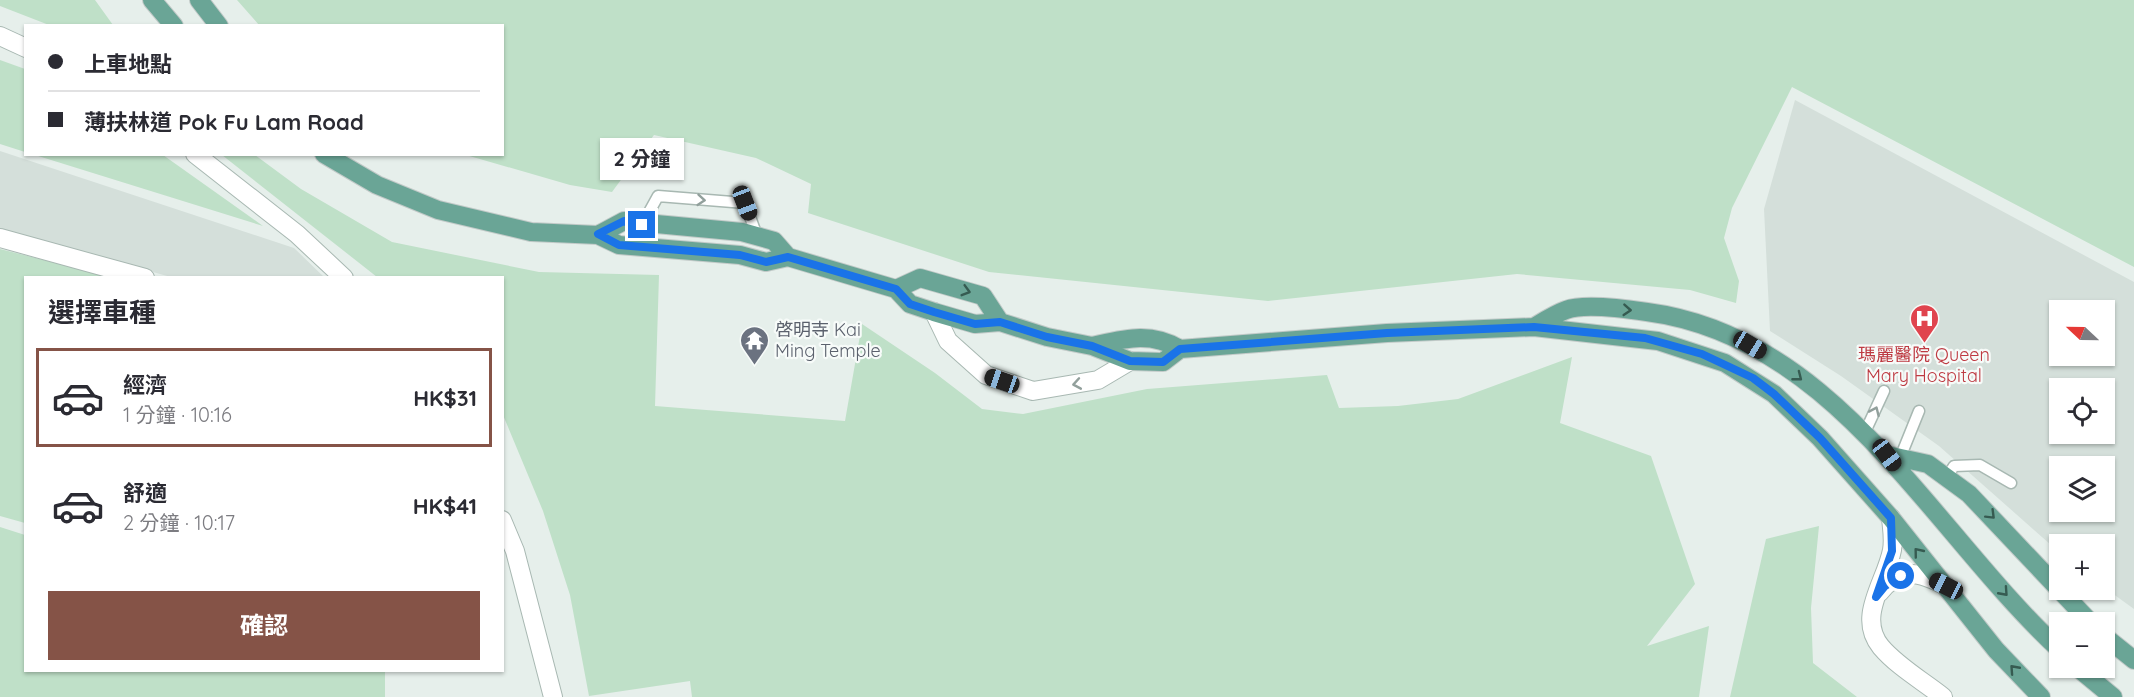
<!DOCTYPE html>
<html lang="zh-TW">
<head>
<meta charset="utf-8">
<style>
  body { margin:0; font-family:Quicksand,"Noto Sans TC",sans-serif; background:#f7f7f7; color:#2b2b33; height:100vh; display:flex; flex-direction:column; font-size:22px; white-space:nowrap }
  * { box-sizing:border-box; margin:0 }
  p { font-size:20px; color:#7c7c81 }
  .icon { flex:none; width:33px; height:33px; fill:none; stroke:currentColor; stroke-width:2; stroke-linecap:round; stroke-linejoin:round }
  .map { position:relative; flex:1; overflow:hidden }
  .side { position:absolute; left:24px; top:276px; width:480px; height:396px; display:flex; flex-direction:column; background:#fff; border-radius:0px; box-shadow:0 2px 4px #0004 }
  .side>* { flex:none }
  .guide { position:absolute; left:24px; top:24px; width:480px; height:132px; border-radius:0px; box-shadow:0 2px 4px #0004; display:grid; align-content:center; height:132px; padding:0 24px; background:#fff }
  .needle { width:39px; rotate:292deg }
  .tools { position:absolute; left:2049px; top:300px; display:grid; gap:12px }
  .tools a { display:grid; place-items:center; width:66px; height:66px; border-radius:0px; background:#fff; box-shadow:0 2px 4px #0004; font-size:30px }
  .end { position:absolute; width:27px; height:27px; margin:-14px; border:8px solid #1a73e8; background:#fff; box-shadow:0 0 0 3px #fff }
  .from { border-radius:50% }
  .bubble { position:absolute; height:42px; border-radius:0px; background:#fff; box-shadow:0 2px 4px #0004; font-size:20px; font-weight:700; line-height:42px; text-align:center }
  .car { position:absolute; width:18px; height:36px; margin:-18px -9px; border-radius:8px; box-shadow:0 0 4px 2px #0007; background:linear-gradient(#222 24%,#8ab4d8 0 40%,#222 0 76%,#8ab4d8 0 86%,#222 0) }
  .guide b { display:flex; align-items:center; gap:21px; height:57px; font-size:22px }
  .guide b+b { border-top:2px solid #e1e1e2 }
  .guide i { width:15px; height:15px; background:#2b2b33 }
  ul { padding:0; list-style:none }
  li { display:flex; align-items:center; gap:18px; height:99px; margin:0 12px 9px; padding:0 12px; border:3px solid transparent; border-radius:0px }
  li div { flex:1 }
  li b { display:block; font-size:22px }
  li em { font-style:normal; font-weight:700 }
  li.on { border-color:#855347 }
  li>.icon { width:54px; height:54px; stroke-width:1.5 }
  h2 { padding:0 24px; font-size:27px; line-height:72px }
  .button { display:flex; gap:12px; margin-top:auto; padding:12px 24px }
  .button a { flex:1; height:69px; border-radius:0px; background:#855347; color:#fff; font-size:24px; font-weight:700; line-height:69px; text-align:center }
  .map>svg:first-child { display:block }
  .built { fill:#d4dfda; fill-rule:evenodd }
  .green { fill:#bfe0c8 }
  .lines { fill:none; stroke-linecap:round; stroke-linejoin:round }
  .service-casing { stroke:#a8b8b2; stroke-width:13 }
  .minor-casing { stroke:#a8b8b2; stroke-width:20 }
  .tertiary-casing { stroke:#a8b8b2; stroke-width:20 }
  .primary-casing { stroke:#c2cac8; stroke-width:20 }
  .service { stroke:#fff; stroke-width:10 }
  .minor { stroke:#fff; stroke-width:18 }
  .tertiary { stroke:#fff; stroke-width:18 }
  .primary { stroke:#6aa596; stroke-width:18 }
  .oneway { stroke:#92a09c }
  .oneway2 { stroke:#365b51 }
  .route { stroke:#1a73e8; stroke-width:8 }
  .labels { text-anchor:middle; stroke-width:4.5; stroke-linejoin:round; paint-order:stroke }
  .worship-label { font-size:18px; fill:#5b616d; stroke:#f7fbf9; text-anchor:start }
  .health-label { font-size:18px; fill:#be3a42; stroke:#f7fbf9 }
</style>
</head>
<body>
<div class="map">
<svg width="2134" height="697" viewBox="0 0 2134 697">
  <rect width="100%" height="100%" fill="#e6efeb"/>
  <!-- built -->
  <path class="built" d="M 1795,100 L 2134,282 L 2134,609 L 2105,588 L 2104,544 L 2060,544 L 2059,552 L 1939,446 L 1841,376 L 1770,331 L 1764,209 ZM 2060,310 L 2104,310 L 2104,356 L 2060,356 ZM 2060,388 L 2104,388 L 2104,434 L 2060,434 ZM 2060,466 L 2104,466 L 2104,512 L 2060,512 Z
    M 0,151 L 294,248 L 324,277 L 171,277 L 0,230 Z"/>
  <!-- green -->
  <path class="green" d="M 0,0 L 95,0 L 113,25 L 49,25 L 0,6 Z
    M 237,0 L 2134,0 L 2134,267 L 1792,87 L 1732,208 L 1724,238 L 1739,281 L 1736,303 L 1690,290 L 1517,274 L 1268,301 L 989,272 L 808,213 L 811,184 L 756,158 L 654,135 L 612,192 L 570,185 L 466,155 L 502,154 L 502,26 L 259,25 Z
    M 0,60 L 25,69 L 25,152 L 0,144 Z
    M 35,155 L 163,155 L 263,226 Z
    M 222,155 L 255,155 L 301,189 L 392,242 L 539,272 L 659,275 L 655,406 L 845,421 L 862,324 L 935,373 L 982,409 L 1023,414 L 1147,389 L 1327,375 L 1339,408 L 1398,406 L 1458,399 L 1572,357 L 1560,423 L 1651,456 L 1695,584 L 1647,646 L 1709,626 L 1699,697 L 692,697 L 690,681 L 589,696 L 570,595 L 543,511 L 503,415 L 502,278 L 377,277 Z
    M 0,249 L 111,277 L 26,278 L 25,523 L 0,516 Z
    M 1819,526 L 1811,608 L 1813,663 L 1857,697 L 1730,697 L 1766,539 Z
    M 0,527 L 25,535 L 26,670 L 385,671 L 385,697 L 0,697 Z"/>
  <g class="lines">
    <defs>
      <path id="service" d="M 642,225 L 658,196 L 745,203 L 757,236
        M 1865,432 L 1884,391
        M 1900,458 L 1919,411
        M 1947,477 L 1954,466 L 1980,465 L 2011,483"/>
      <path id="minor" d="M 0,238 L 145,278
        M 934,312 L 948,341 L 986,375 L 1033,391 L 1098,380 L 1130,361
        M 1891,518 C 1892,529 1894,539 1892,550 C 1886,582 1856,617 1881,647 C 1898,667 1923,681 1943,697
        M 1879,593 C 1901,566 1919,572 1946,586"/>
      <path id="tertiary" d="M 0,36 L 26,48
        M 195,154 L 297,234 L 344,278
        M 502,520 L 515,551 L 553,697"/>
      <path id="primary" d="M 152,0 L 174,26
        M 199,0 L 219,26
        M 324,154 L 377,185 L 438,210 L 531,232 L 598,235 L 619,245 L 740,255 L 766,262 L 788,257 L 896,289 L 910,304 L 934,312 L 975,324 L 1000,322 L 1047,337 L 1092,346 L 1130,361 L 1163,362 L 1180,349 L 1387,333 L 1534,327 L 1658,341 L 1725,363 L 1774,394 L 1820,438 L 1891,518 L 1996,650 L 2041,697
        M 598,235 L 624,221 L 742,232 L 774,241 L 788,257
        M 896,289 L 920,278 L 983,296 L 1000,322
        M 1534,327 C 1544,321 1555,314 1566,310 C 1584,303 1627,309 1647,312 C 1837,337 1932,532 2060,650
        M 1092,346 C 1124,339 1150,331 1180,349
        M 1887,455 L 1928,464 L 1969,494 L 2090,622
        M 2104,636 L 2134,660
        M 2078,668 L 2113,697"/>
    </defs>
    <!-- service casing -->
    <use href="#service" class="service-casing"/>
    <!-- minor casing -->
    <use href="#minor" class="minor-casing"/>
    <!-- tertiary casing -->
    <use href="#tertiary" class="tertiary-casing"/>
    <!-- primary casing -->
    <use href="#primary" class="primary-casing"/>
    <!-- service -->
    <use href="#service" class="service"/>
    <!-- minor -->
    <use href="#minor" class="minor"/>
    <!-- tertiary -->
    <use href="#tertiary" class="tertiary"/>
    <!-- primary -->
    <use href="#primary" class="primary"/>
  </g>
  <!-- one-way arrows -->
  <defs><path id="oneway-chevron" d="M-2-3.5L2.5 0L-2 3.5" fill="none" stroke-width="1.6" stroke-linecap="round" stroke-linejoin="round" transform="scale(1.5)"/></defs>
  <g class="oneway">
    <use href="#oneway-chevron" transform="translate(701 200) rotate(5)"/>
    <use href="#oneway-chevron" transform="translate(1077 384) rotate(170)"/>
    <use href="#oneway-chevron" transform="translate(1875 411) rotate(-66)"/>
  </g>
  <g class="oneway2">
    <use href="#oneway-chevron" transform="translate(966 291) rotate(16)"/>
    <use href="#oneway-chevron" transform="translate(1627 310) rotate(4)"/>
    <use href="#oneway-chevron" transform="translate(1798 377) rotate(38)"/>
    <use href="#oneway-chevron" transform="translate(1991 515) rotate(45)"/>
    <use href="#oneway-chevron" transform="translate(1918 552) rotate(-129)"/>
    <use href="#oneway-chevron" transform="translate(2004 592) rotate(48)"/>
    <use href="#oneway-chevron" transform="translate(2014 669) rotate(-132)"/>
  </g>
  <g class="lines">
    <!-- route -->
    <path class="route" d="M 642,225 L 624,221 L 598,234 L 619,245 L 740,255 L 766,262 L 788,257 L 896,289 L 910,304 L 934,312 L 975,324 L 1000,322 L 1047,337 L 1092,346 L 1130,361 L 1163,362 L 1180,349 L 1387,333 L 1534,327 L 1645,338 L 1702,354 L 1753,378 L 1774,394 L 1820,438 L 1891,518 L 1892,551 L 1876,597 L 1885,586 L 1901,576"/>
  </g>
  <!-- icons -->
  <defs>
    <symbol id="hospital-pin" viewBox="-11 -11 22 30"><path d="M0 17L-7.5 6A9.5 9.5 0 1 1 7.5 6Z" fill="#e0444e" stroke="#f7fbf9"/><path d="M-5-5h3v3.5h4V-5h3V5h-3V1.5h-4V5h-3Z" fill="#fff"/></symbol>
    <symbol id="temple-pin" viewBox="-11 -11 22 30"><path d="M0 17L-7.5 6A9.5 9.5 0 1 1 7.5 6Z" fill="#6b7280" stroke="#f7fbf9"/><path d="M0-6L5-2H3V0L6.5 2.5H4V6H1.5V3h-3V6H-4V2.5H-6.5L-3 0V-2H-5Z" fill="#fff"/></symbol>
  </defs>
  <g fill-rule="evenodd">
    <use href="#hospital-pin" x="1908" y="302" width="33" height="45"/>
    <use href="#temple-pin" x="738" y="324" width="33" height="45"/>
  </g>
  <g class="labels">
    <!-- worship labels -->
    <g class="worship-label">
      <text x="775" y="336">啓明寺 Kai<tspan x="775" dy="21">Ming Temple</tspan></text>
    </g>
    <!-- health labels -->
    <g class="health-label">
      <text x="1924" y="361">瑪麗醫院 Queen<tspan x="1924" dy="21">Mary Hospital</tspan></text>
    </g>
  </g>
</svg>
<div class="tools">
<a><svg class="needle" viewBox="-14 -14 28 28"><path d="M0-13l5 13h-10z" fill="#e53935"/><path d="M0 13l5-13h-10z" fill="#7c7c81"/></svg></a>
<a><svg class="icon" aria-label="locate" viewBox="0 0 24 24"><circle cx="12" cy="12" r="6"/><path d="M12 2v4M12 18v4M2 12h4M18 12h4"/></svg></a>
<a><svg class="icon" aria-label="layers" viewBox="0 0 24 24"><path d="M12 4l9 5-9 5-9-5zM3 14l9 5 9-5"/></svg></a>
<a>+</a>
<a>−</a>
</div>
<i class="end from" style="left:1901px;top:576px"></i>
<i class="end" style="left:642px;top:225px"></i>
<div class="bubble" style="left:600px;top:138px;width:84px">2 分鐘</div>
<i class="car" style="left:745px;top:203px;rotate:159deg"></i>
<i class="car" style="left:1750px;top:345px;rotate:121deg"></i>
<i class="car" style="left:1002px;top:381px;rotate:289deg"></i>
<i class="car" style="left:1887px;top:455px;rotate:143deg"></i>
<i class="car" style="left:1946px;top:586px;rotate:297deg"></i>
<div class="guide">
<b><i class="from"></i>上車地點</b>
<b><i></i>薄扶林道 Pok Fu Lam Road</b>
</div>
<section class="side">
<h2>選擇車種</h2>
<ul>
<li class="on"><svg class="icon" aria-label="car" viewBox="0 0 24 24"><path d="M5 17H2v-5l4-1 3-4h7l3 4 3 1v5h-3M9 17h6M6 11h13"/><circle cx="7" cy="17" r="2"/><circle cx="17" cy="17" r="2"/></svg><div><b>經濟</b><p>1 分鐘 · 10:16</p></div><em>HK$31</em></li>
<li><svg class="icon" aria-label="car" viewBox="0 0 24 24"><path d="M5 17H2v-5l4-1 3-4h7l3 4 3 1v5h-3M9 17h6M6 11h13"/><circle cx="7" cy="17" r="2"/><circle cx="17" cy="17" r="2"/></svg><div><b>舒適</b><p>2 分鐘 · 10:17</p></div><em>HK$41</em></li>
</ul>
<div class="button"><a>確認</a></div>
</section>
</div>
</body>
</html>
